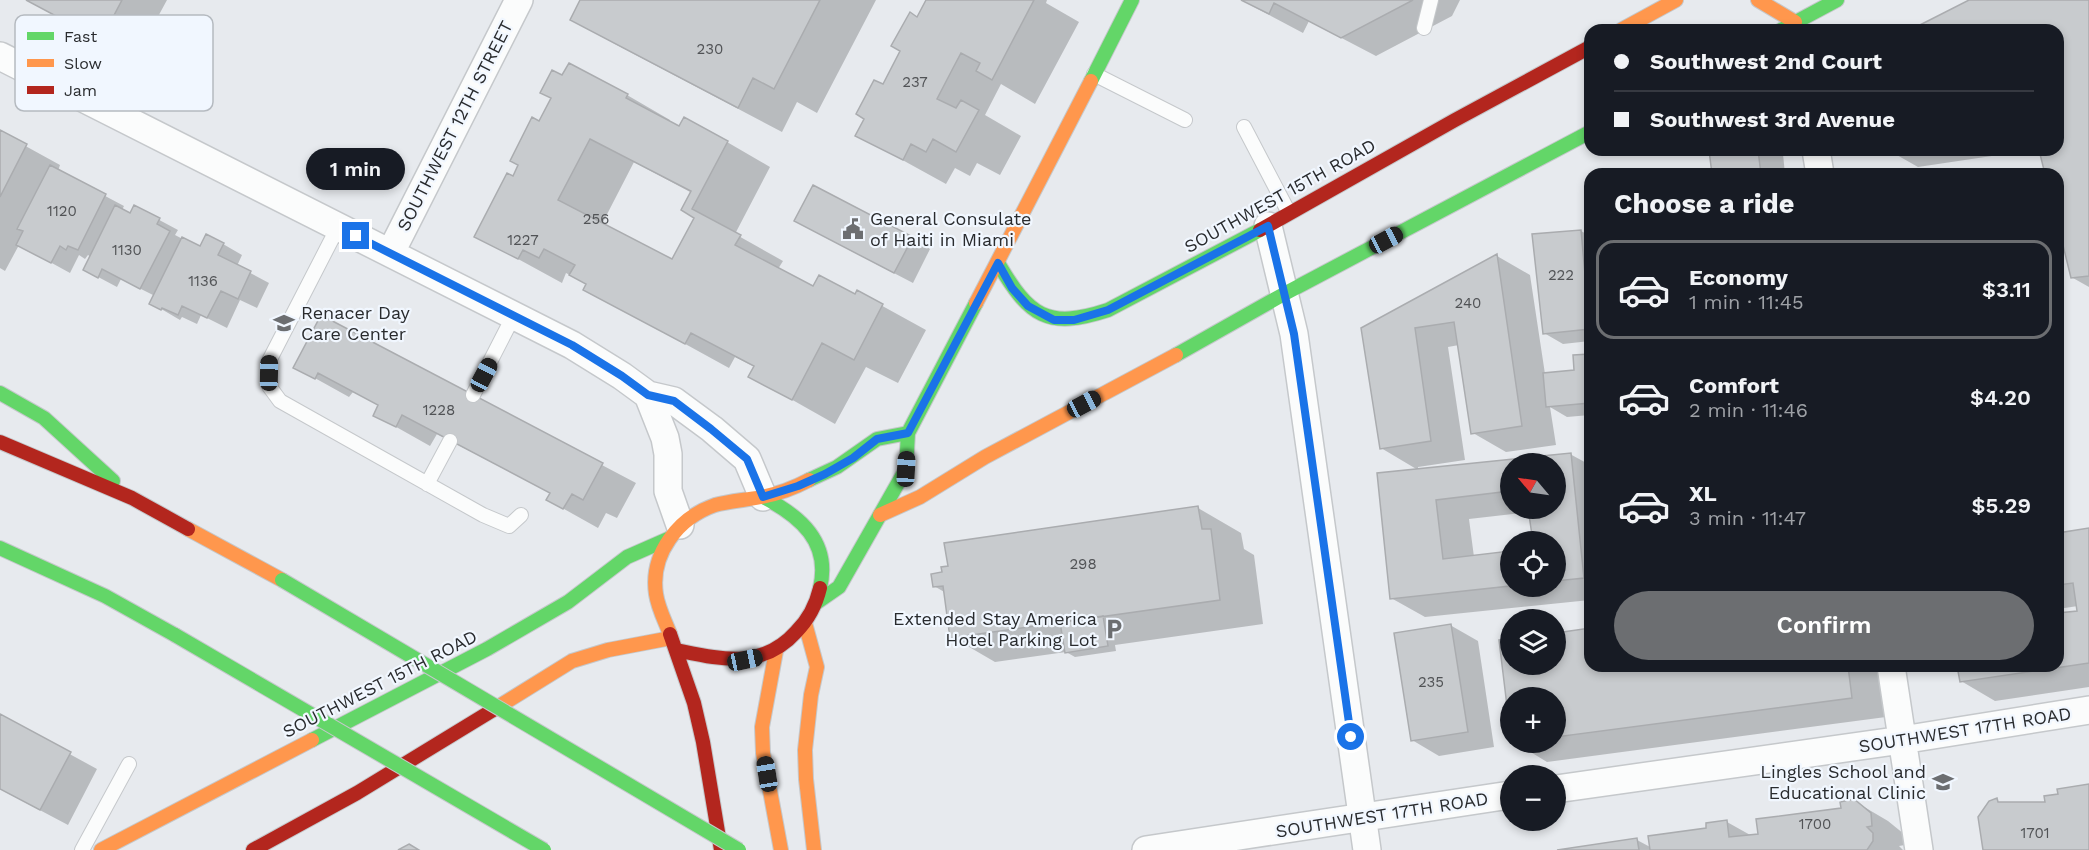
<!DOCTYPE html>
<html lang="en">
<head>
<meta charset="utf-8">
<style>
  body { margin:0; font-family:"Work Sans",sans-serif; background:#242831; color:#f1f3f6; height:100vh; display:flex; flex-direction:column; font-size:22px; white-space:nowrap }
  * { box-sizing:border-box; margin:0 }
  p { font-size:20px; color:#9ea1a6 }
  .icon { flex:none; width:33px; height:33px; fill:none; stroke:currentColor; stroke-width:2; stroke-linecap:round; stroke-linejoin:round }
  .map { position:relative; flex:1; overflow:hidden }
  .drawer { position:absolute; left:1584px; top:168px; width:480px; height:504px; display:flex; flex-direction:column; background:#171b24; border-radius:18px; box-shadow:0 3px 9px #0003 }
  .drawer>* { flex:none }
  .banner { position:absolute; left:1584px; top:24px; width:480px; height:132px; border-radius:18px; box-shadow:0 3px 9px #0003; display:grid; align-content:center; height:132px; padding:0 30px; background:#171b24 }
  .needle { width:39px; rotate:299deg }
  .tools { position:absolute; left:1500px; top:453px; display:grid; gap:12px }
  .tools a { display:grid; place-items:center; width:66px; height:66px; border-radius:50%; background:#171b24; box-shadow:0 3px 9px #0003; font-size:30px }
  .end { position:absolute; width:27px; height:27px; margin:-14px; border:8px solid #1a73e8; background:#fff; box-shadow:0 0 0 3px #fff }
  .from { border-radius:50% }
  .bubble { position:absolute; height:42px; border-radius:21px; background:#171b24; box-shadow:0 3px 9px #0003; font-size:20px; font-weight:600; line-height:42px; text-align:center }
  .car { position:absolute; width:18px; height:36px; margin:-18px -9px; border-radius:8px; box-shadow:0 0 4px 2px #0007; background:linear-gradient(#222 24%,#8ab4d8 0 40%,#222 0 76%,#8ab4d8 0 86%,#222 0) }
  .banner b { display:flex; align-items:center; gap:21px; height:57px; font-size:22px }
  .banner b+b { border-top:2px solid #363941 }
  .banner i { width:15px; height:15px; background:#f1f3f6 }
  ul { padding:0; list-style:none }
  li { display:flex; align-items:center; gap:18px; height:99px; margin:0 12px 9px; padding:0 18px; border:3px solid transparent; border-radius:18px }
  li div { flex:1 }
  li b { display:block; font-size:22px }
  li em { font-style:normal; font-weight:600 }
  li.current { border-color:#6c6e71 }
  li>.icon { width:54px; height:54px; stroke-width:1.5 }
  h2 { padding:0 30px; font-size:27px; line-height:72px }
  .primary-button { display:flex; gap:12px; margin-top:auto; padding:12px 30px }
  .primary-button a { flex:1; height:69px; border-radius:36px; background:#6c6e71; color:#fff; font-size:24px; font-weight:600; line-height:69px; text-align:center }
  .map>svg:first-child { display:block }
  .shadow { fill:#0003; fill-rule:evenodd }
  .building { fill:#c8cbce; stroke:#aaacaf; stroke-width:1.5; fill-rule:evenodd }
  .lines { fill:none; stroke-linecap:round; stroke-linejoin:round }
  .lane-casing { stroke:#c5c8cb; stroke-width:16 }
  .street-casing { stroke:#c5c8cb; stroke-width:30 }
  .fast-casing { stroke:#c5c8cb; stroke-width:16 }
  .slow-casing { stroke:#c5c8cb; stroke-width:16 }
  .jam-casing { stroke:#c5c8cb; stroke-width:16 }
  .lane { stroke:#fbfcfc; stroke-width:14 }
  .street { stroke:#fbfcfc; stroke-width:27 }
  .fast { stroke:#63d668; stroke-width:14 }
  .slow { stroke:#ff974d; stroke-width:14 }
  .jam { stroke:#b3261e; stroke-width:14 }
  .fast-bridge-casing { stroke:#c5c8cb; stroke-width:16; stroke-linecap:butt }
  .fast-bridge { stroke:#63d668; stroke-width:14 }
  .route { stroke:#1a73e8; stroke-width:8 }
  .labels { text-anchor:middle; stroke-width:4.5; stroke-linejoin:round; paint-order:stroke }
  .number-label { font-size:15px; fill:#515356 }
  .street-label { font-size:18px; fill:#292b2e; stroke:#f1f7ff }
  .poi-label { font-size:18px; fill:#292b2e; stroke:#f1f7ff; text-anchor:start }
  .key { fill:#f1f7ff; stroke:#b5bac0; stroke-width:1.5 }
  .key-label { font-size:16px; fill:#292b2e }
</style>
</head>
<body>
<div class="map">
<svg width="2089" height="850" viewBox="0 0 2089 850">
  <rect width="100%" height="100%" fill="#e7eaee"/>
  <!-- shadow -->
  <path class="shadow" d="M 26,0 L 167,0 L 135,59 Z
    M 582,0 L 876,0 L 817,113 L 797,102 L 782,132 L 615,44 L 572,20 Z
    M 928,0 L 1047,0 L 1046,3 L 1079,22 L 1035,104 L 1001,84 L 985,115 L 1021,136 L 1000,175 L 977,163 L 970,176 L 955,168 L 946,184 L 857,135 Z
    M 1241,0 L 1460,0 L 1452,16 L 1376,56 L 1309,21 L 1303,33 Z
    M 1973,0 L 2089,0 L 2089,287 L 2073,278 L 2058,219 L 2058,174 L 2047,174 L 2041,150 L 2058,150 L 2058,30 L 1913,30 Z
    M 562,77 L 627,95 L 670,120 L 669,122 L 679,128 L 727,142 L 770,167 L 735,234 L 783,261 L 778,269 L 813,288 L 856,296 L 857,292 L 926,330 L 898,383 L 866,367 L 835,424 L 750,376 L 755,367 L 735,357 L 729,368 L 585,289 L 587,284 L 566,273 L 562,283 L 476,236 L 513,178 ZM 634,162 L 692,193 L 683,210 L 696,217 L 673,261 L 602,224 Z
    M 0,132 L 60,165 L 58,171 L 124,206 L 122,210 L 131,215 L 135,207 L 178,230 L 175,235 L 200,248 L 223,244 L 242,255 L 237,266 L 269,283 L 257,308 L 240,300 L 227,328 L 201,315 L 197,324 L 182,317 L 180,320 L 151,303 L 155,296 L 121,279 L 117,287 L 85,270 L 91,257 L 88,255 L 85,259 L 79,255 L 70,273 L 19,245 L 5,271 L 0,268 Z
    M 1711,150 L 1776,150 L 1783,154 L 1785,174 L 1714,174 Z
    M 1888,150 L 2032,150 L 1918,167 Z
    M 1581,231 L 1590,236 L 1590,341 L 1563,344 L 1544,333 Z
    M 815,232 L 912,238 L 930,249 L 913,283 Z
    M 1497,256 L 1530,275 L 1545,374 L 1576,371 L 1590,355 L 1590,415 L 1567,417 L 1550,407 L 1556,445 L 1506,452 L 1473,433 L 1459,345 L 1448,347 L 1465,460 L 1418,467 L 1418,470 L 1381,448 L 1363,329 Z
    M 321,317 L 636,483 L 617,518 L 606,513 L 598,528 L 548,500 L 551,493 L 437,434 L 430,446 L 375,415 L 380,406 L 353,392 L 349,397 L 295,367 Z
    M 1570,454 L 1590,465 L 1590,600 L 1425,617 L 1391,598 L 1379,474 ZM 1510,464 L 1556,464 L 1556,508 L 1510,508 ZM 1530,512 L 1556,542 L 1556,586 L 1510,586 L 1510,552 L 1474,557 L 1469,519 Z
    M 1198,508 L 1241,533 L 1244,549 L 1254,555 L 1263,624 L 1115,645 L 1116,651 L 1075,657 L 1066,652 L 995,662 L 952,637 L 946,593 L 934,586 Z
    M 2089,530 L 2089,687 L 1995,701 L 1961,681 L 1959,666 L 2058,666 L 2058,615 L 2079,612 L 2078,606 L 2058,609 L 2058,534 Z
    M 1450,625 L 1478,641 L 1494,747 L 1439,756 L 1412,740 Z
    M 1590,630 L 1590,666 L 1879,666 L 1886,717 L 1547,762 L 1514,742 L 1556,742 L 1556,698 L 1510,698 L 1510,719 L 1501,642 L 1510,640 L 1510,664 L 1556,664 L 1556,634 Z
    M 0,716 L 97,769 L 68,825 L 0,789 Z
    M 1854,801 L 1888,821 L 1904,834 L 1905,845 L 1899,846 L 1903,850 L 1566,850 L 1637,840 L 1652,848 L 1727,822 L 1752,836 L 1842,809 Z"/>
  <!-- building -->
  <path class="building" d="M 26,0 L 122,0 L 101,40 Z
    M 580,0 L 820,0 L 774,89 L 753,78 L 738,108 L 570,20 Z
    M 926,0 L 1034,0 L 992,80 L 976,71 L 980,63 L 961,53 L 952,70 L 937,99 L 956,108 L 961,100 L 979,110 L 956,152 L 933,139 L 926,152 L 911,144 L 903,160 L 855,136 L 864,119 L 856,114 L 874,80 L 883,84 L 900,51 L 891,46 L 910,12 L 917,17 Z
    M 1241,0 L 1413,0 L 1341,38 L 1274,3 L 1269,14 Z
    M 1969,0 L 2089,0 L 2089,276 L 2071,278 L 2058,225 L 2058,174 L 2045,174 L 2039,150 L 2058,150 L 2058,30 L 1910,30 Z
    M 569,63 L 628,94 L 626,98 L 679,126 L 684,117 L 728,141 L 692,209 L 741,235 L 735,245 L 813,286 L 819,275 L 855,294 L 857,290 L 883,304 L 854,360 L 822,343 L 792,400 L 748,377 L 754,366 L 691,333 L 685,344 L 583,290 L 586,284 L 569,275 L 575,265 L 544,249 L 539,258 L 523,250 L 518,259 L 474,237 L 507,173 L 513,176 L 518,165 L 510,161 L 532,117 L 539,121 L 551,98 L 540,93 L 552,70 L 562,75 ZM 590,139 L 691,191 L 681,210 L 694,218 L 672,259 L 558,200 Z
    M 0,130 L 27,144 L 0,197 Z
    M 1709,150 L 1758,150 L 1761,174 L 1712,174 Z
    M 50,165 L 106,194 L 78,250 L 68,246 L 66,250 L 60,246 L 51,263 L 16,245 L 23,231 L 17,229 Z
    M 813,185 L 913,237 L 894,273 L 794,221 Z
    M 115,205 L 130,213 L 134,205 L 160,218 L 157,224 L 170,231 L 140,289 L 102,269 L 98,278 L 83,270 Z
    M 1581,230 L 1590,329 L 1543,334 L 1532,234 Z
    M 206,234 L 224,243 L 218,255 L 251,271 L 238,299 L 221,291 L 207,318 L 182,306 L 178,315 L 162,308 L 161,310 L 149,304 L 182,237 L 200,246 Z
    M 1497,254 L 1522,426 L 1471,434 L 1454,322 L 1415,328 L 1431,441 L 1380,449 L 1361,328 Z
    M 321,315 L 603,463 L 583,500 L 572,494 L 563,509 L 546,500 L 550,493 L 402,415 L 396,427 L 373,416 L 378,405 L 318,373 L 315,379 L 293,368 Z
    M 1590,354 L 1590,403 L 1546,407 L 1543,373 L 1574,370 L 1573,355 Z
    M 1571,453 L 1584,578 L 1556,581 L 1556,542 L 1533,542 L 1528,508 L 1556,508 L 1556,464 L 1510,464 L 1510,491 L 1436,500 L 1443,559 L 1510,551 L 1510,586 L 1390,599 L 1377,473 Z
    M 1198,506 L 1202,529 L 1211,529 L 1220,600 L 950,638 L 943,586 L 933,587 L 931,574 L 942,572 L 941,567 L 948,566 L 944,543 Z
    M 2089,528 L 2089,663 L 1960,682 L 1957,666 L 2058,666 L 2058,613 L 2077,611 L 2073,583 L 2058,585 L 2058,533 Z
    M 1103,616 L 1108,646 L 1065,653 L 1060,622 Z
    M 1451,624 L 1468,732 L 1411,741 L 1394,633 Z
    M 1590,628 L 1590,666 L 1848,666 L 1852,698 L 1556,737 L 1556,698 L 1510,698 L 1510,731 L 1499,640 L 1510,639 L 1510,664 L 1556,664 L 1556,633 Z
    M 0,714 L 71,752 L 40,810 L 0,789 Z
    M 2089,784 L 2089,850 L 1983,850 L 1978,817 L 1989,801 L 1997,798 L 1998,802 L 2045,802 L 2044,796 L 2058,794 L 2057,789 Z
    M 1854,799 L 1871,813 L 1872,826 L 1867,827 L 1873,833 L 1873,841 L 1867,850 L 1650,850 L 1648,836 L 1706,828 L 1706,823 L 1727,820 L 1729,837 L 1758,834 L 1756,819 L 1841,808 L 1840,802 Z
    M 1637,838 L 1639,850 L 1557,850 Z
    M 409,844 L 419,850 L 398,850 Z"/>
  <g class="lines">
    <defs>
      <path id="lane" d="M 1424,28 L 1431,0
        M 1094,74 L 1185,120
        M 1244,127 L 1289,213
        M 338,227 L 269,361 L 269,386 L 280,401 L 483,515 L 509,526 L 521,515
        M 473,395 L 514,315
        M 427,484 L 450,441
        M 82,850 L 129,764"/>
      <path id="street" d="M 0,56 L 572,345 L 622,376 L 648,395 L 674,401 L 712,429 L 747,459 L 763,497
        M 1816,150 L 1820,174
        M 1268,226 L 1294,334 L 1367,850
        M 391,252 L 519,0
        M 648,395 L 665,438 L 668,454 L 668,491 L 680,525
        M 1891,666 L 1919,850
        M 1556,789 L 1902,740 L 2089,710
        M 1146,850 L 1510,795"/>
      <path id="fast" d="M 1781,30 L 1837,0
        M 1091,81 L 1132,0
        M 998,263 C 1029,316 1047,330 1108,310 L 1260,230
        M 1176,355 L 1284,294 L 1590,132
        M 0,393 L 44,418 L 113,481
        M 809,480 L 837,467 L 877,439 L 908,433
        M 763,497 C 800,516 831,542 820,588
        M 0,548 L 105,596 L 175,635
        M 816,603 L 839,587 L 906,469 L 908,433 L 976,303
        M 312,740 L 487,649 L 568,602 L 627,557 L 668,539"/>
      <path id="slow" d="M 1758,0 L 1795,22
        M 1621,30 L 1676,0
        M 976,303 L 1091,81
        M 880,515 L 920,497 L 985,457 L 1176,355
        M 188,529 L 282,580
        M 805,623 L 817,667 L 811,695 L 805,750 L 806,779 L 814,850
        M 670,634 C 665,621 658,608 656,594 C 650,554 678,518 715,505 C 730,501 746,500 761,497 C 778,494 794,488 809,480
        M 776,651 L 762,727 L 763,753 L 781,850
        M 493,710 L 572,661 L 608,650 L 671,638
        M 101,850 L 312,740"/>
      <path id="jam" d="M 1260,230 L 1455,120 L 1590,47
        M 0,442 L 132,498 L 188,529
        M 670,634 L 694,703 L 703,742 L 721,850
        M 676,650 C 720,659 762,670 796,632 C 808,620 816,605 820,588
        M 253,850 L 357,793 L 493,710"/>
    </defs>
    <!-- lane casing -->
    <use href="#lane" class="lane-casing"/>
    <!-- street casing -->
    <use href="#street" class="street-casing"/>
    <!-- fast casing -->
    <use href="#fast" class="fast-casing"/>
    <!-- slow casing -->
    <use href="#slow" class="slow-casing"/>
    <!-- jam casing -->
    <use href="#jam" class="jam-casing"/>
    <!-- lane -->
    <use href="#lane" class="lane"/>
    <!-- street -->
    <use href="#street" class="street"/>
    <!-- fast -->
    <use href="#fast" class="fast"/>
    <!-- slow -->
    <use href="#slow" class="slow"/>
    <!-- jam -->
    <use href="#jam" class="jam"/>
    <defs>
      <path id="fast-bridge" d="M 282,580 L 739,850
        M 175,635 L 544,850"/>
    </defs>
    <!-- fast-bridge casing -->
    <use href="#fast-bridge" class="fast-bridge-casing"/>
    <!-- fast-bridge -->
    <use href="#fast-bridge" class="fast-bridge"/>
  </g>
  <g class="lines">
    <!-- route -->
    <path class="route" d="M 356,236 L 572,345 L 622,376 L 648,395 L 674,401 L 711,429 L 747,459 L 763,497 L 798,486 L 825,474 L 853,458 L 877,439 L 908,433 L 998,263 L 1012,288 L 1028,306 L 1054,320 L 1074,320 L 1108,310 L 1268,226 L 1294,334 L 1351,737"/>
  </g>
  <!-- icons -->
  <defs>
    <symbol id="civic-bare" viewBox="-9 -9 18 18"><path d="M-.6-6.5H3V-4.5H.6V-3L4-1V1h2V6H-6V1h2V-1L-.6-3ZM-1.2 2.5V6h2.4V2.5Z" fill="#6c6e71" stroke="#f1f7ff" stroke-width="2.5" paint-order="stroke"/></symbol>
    <symbol id="school-bare" viewBox="-9 -9 18 18"><path d="M0-5L7-2L0 1L-7-2ZM-4 1L0 2.5L4 1V4Q0 6-4 4Z" fill="#6c6e71" stroke="#f1f7ff" stroke-width="2.5" paint-order="stroke"/></symbol>
    <symbol id="parking-bare" viewBox="-9 -9 18 18"><path d="M-3.5-5.5H1a3.5 3.5 0 0 1 0 7H-1V5.5H-3.5ZM-1-3.4V-.6H.8a1.4 1.4 0 0 0 0-2.8Z" fill="#6c6e71" stroke="#f1f7ff" stroke-width="2.5" paint-order="stroke"/></symbol>
  </defs>
  <g fill-rule="evenodd">
    <use href="#civic-bare" x="838" y="214" width="30" height="30"/>
    <use href="#school-bare" x="269" y="308" width="30" height="30"/>
    <use href="#parking-bare" x="1099" y="614" width="30" height="30"/>
    <use href="#school-bare" x="1928" y="767" width="30" height="30"/>
  </g>
  <g class="labels">
    <!-- number labels -->
    <g class="number-label">
      <text x="710" y="54">230</text>
      <text x="915" y="87">237</text>
      <text x="62" y="216">1120</text>
      <text x="596" y="224">256</text>
      <text x="523" y="245">1227</text>
      <text x="127" y="255">1130</text>
      <text x="1561" y="280">222</text>
      <text x="203" y="286">1136</text>
      <text x="1468" y="308">240</text>
      <text x="439" y="415">1228</text>
      <text x="1083" y="569">298</text>
      <text x="1431" y="687">235</text>
      <text x="1815" y="829">1700</text>
      <text x="2035" y="838">1701</text>
    </g>
    <!-- street labels -->
    <g class="street-label">
      <text transform="translate(455 126) rotate(-63)" y="6">SOUTHWEST 12TH STREET</text>
      <text transform="translate(1280 196) rotate(-29)" y="6">SOUTHWEST 15TH ROAD</text>
      <text transform="translate(380 684) rotate(-27)" y="6">SOUTHWEST 15TH ROAD</text>
      <text transform="translate(1965 730) rotate(-9)" y="6">SOUTHWEST 17TH ROAD</text>
      <text transform="translate(1382 815) rotate(-9)" y="6">SOUTHWEST 17TH ROAD</text>
    </g>
    <!-- poi labels -->
    <g class="poi-label">
      <text x="870" y="225">General Consulate<tspan x="870" dy="21">of Haiti in Miami</tspan></text>
      <text x="301" y="319">Renacer Day<tspan x="301" dy="21">Care Center</tspan></text>
      <text x="1097" y="625" text-anchor="end">Extended Stay America<tspan x="1097" dy="21">Hotel Parking Lot</tspan></text>
      <text x="1926" y="778" text-anchor="end">Lingles School and<tspan x="1926" dy="21">Educational Clinic</tspan></text>
    </g>
  </g>
  <!-- legend -->
  <rect x="15" y="15" width="198" height="96" rx="9" class="key"/>
  <rect x="27" y="32" width="27" height="8" fill="#63d668"/>
  <rect x="27" y="59" width="27" height="8" fill="#ff974d"/>
  <rect x="27" y="86" width="27" height="8" fill="#b3261e"/>
  <g class="key-label">
    <text x="64" y="42">Fast</text>
    <text x="64" y="69">Slow</text>
    <text x="64" y="96">Jam</text>
  </g>
</svg>
<div class="tools">
<a><svg class="needle" viewBox="-14 -14 28 28"><path d="M0-13l5 13h-10z" fill="#e53935"/><path d="M0 13l5-13h-10z" fill="#9ea1a6"/></svg></a>
<a><svg class="icon" aria-label="locate" viewBox="0 0 24 24"><circle cx="12" cy="12" r="6"/><path d="M12 2v4M12 18v4M2 12h4M18 12h4"/></svg></a>
<a><svg class="icon" aria-label="layers" viewBox="0 0 24 24"><path d="M12 4l9 5-9 5-9-5zM3 14l9 5 9-5"/></svg></a>
<a>+</a>
<a>−</a>
</div>
<i class="end from" style="left:1351px;top:737px"></i>
<i class="end" style="left:356px;top:236px"></i>
<div class="bubble" style="left:306px;top:148px;width:99px">1 min</div>
<i class="car" style="left:1386px;top:240px;rotate:62deg"></i>
<i class="car" style="left:269px;top:373px;rotate:1deg"></i>
<i class="car" style="left:484px;top:375px;rotate:28deg"></i>
<i class="car" style="left:1084px;top:404px;rotate:62deg"></i>
<i class="car" style="left:906px;top:469px;rotate:3deg"></i>
<i class="car" style="left:745px;top:660px;rotate:78deg"></i>
<i class="car" style="left:767px;top:774px;rotate:351deg"></i>
<div class="banner">
<b><i class="from"></i>Southwest 2nd Court</b>
<b><i></i>Southwest 3rd Avenue</b>
</div>
<section class="drawer">
<h2>Choose a ride</h2>
<ul>
<li class="current"><svg class="icon" aria-label="car" viewBox="0 0 24 24"><path d="M5 17H2v-5l4-1 3-4h7l3 4 3 1v5h-3M9 17h6M6 11h13"/><circle cx="7" cy="17" r="2"/><circle cx="17" cy="17" r="2"/></svg><div><b>Economy</b><p>1 min · 11:45</p></div><em>$3.11</em></li>
<li><svg class="icon" aria-label="car" viewBox="0 0 24 24"><path d="M5 17H2v-5l4-1 3-4h7l3 4 3 1v5h-3M9 17h6M6 11h13"/><circle cx="7" cy="17" r="2"/><circle cx="17" cy="17" r="2"/></svg><div><b>Comfort</b><p>2 min · 11:46</p></div><em>$4.20</em></li>
<li><svg class="icon" aria-label="car" viewBox="0 0 24 24"><path d="M5 17H2v-5l4-1 3-4h7l3 4 3 1v5h-3M9 17h6M6 11h13"/><circle cx="7" cy="17" r="2"/><circle cx="17" cy="17" r="2"/></svg><div><b>XL</b><p>3 min · 11:47</p></div><em>$5.29</em></li>
</ul>
<div class="primary-button"><a>Confirm</a></div>
</section>
</div>
</body>
</html>
